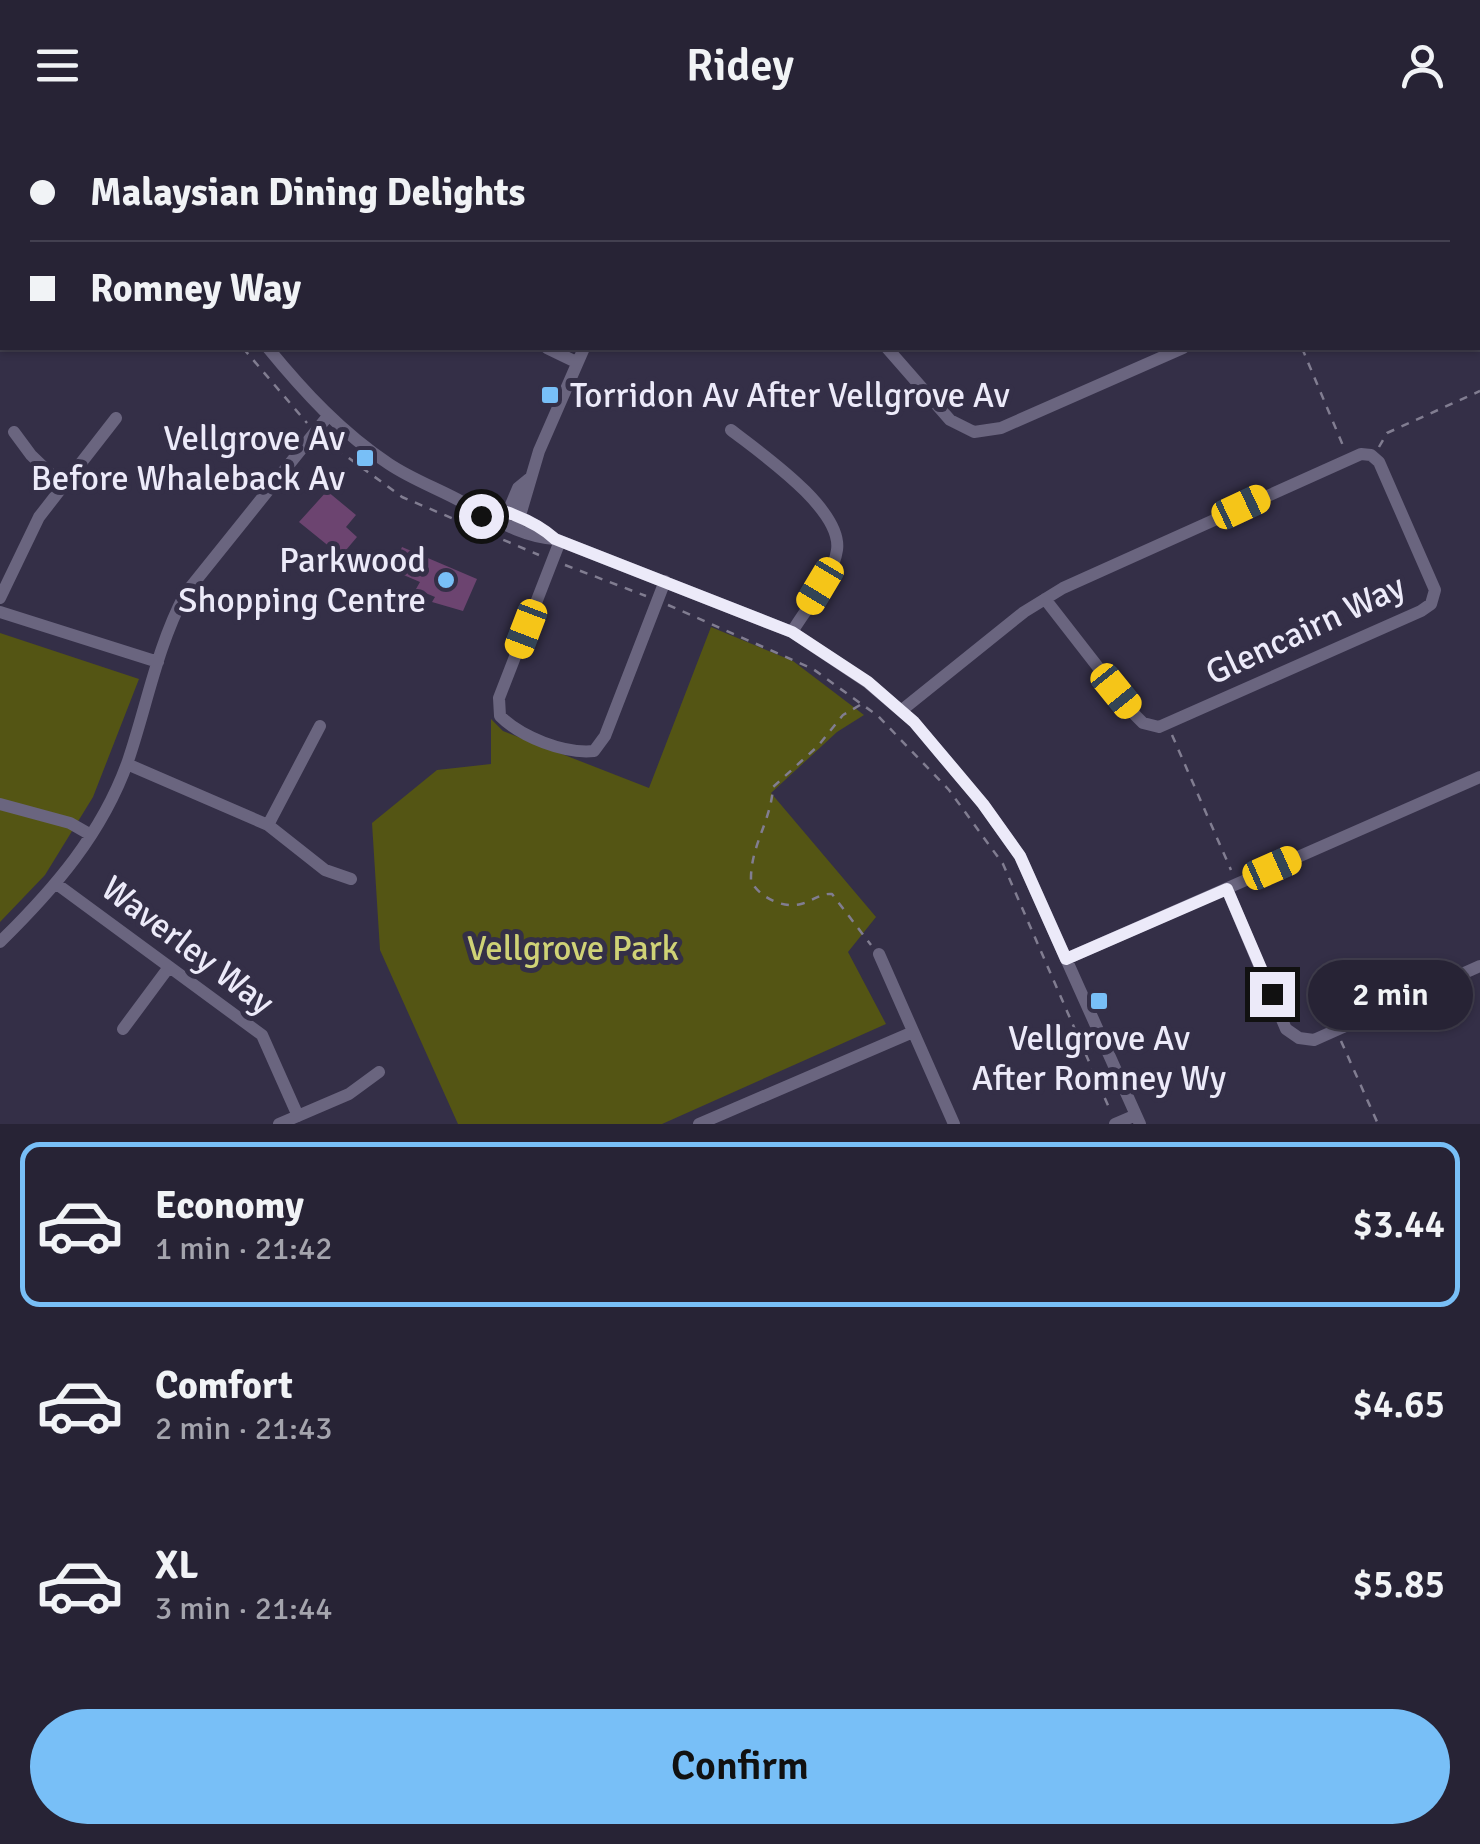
<!DOCTYPE html>
<html lang="en">
<head>
<meta charset="utf-8">
<style>
  body { margin:0; font-family:Signika,sans-serif; background:#332f41; color:#f1f3f6; height:100vh; display:flex; flex-direction:column; font-size:38px; white-space:nowrap }
  * { box-sizing:border-box; margin:0 }
  p { font-size:32px; color:#a4a4ad }
  .icon { flex:none; width:55px; height:55px; fill:none; stroke:currentColor; stroke-width:2; stroke-linecap:round; stroke-linejoin:round }
  .map { position:relative; height:994px; overflow:hidden }
  .drawer { display:flex; flex-direction:column; background:#272335; flex:1 }
  .drawer>* { flex:none }
  .hud { position:absolute; left:0px; top:0px; width:1480px; height:220px; box-shadow:0 2px 8px #0004,0 0 0 2px #434050; display:grid; align-content:center; height:220px; padding:0 30px; background:#272335 }
  .end { position:absolute; width:45px; height:45px; margin:-22px; border:12px solid #eceaf9; background:#111; box-shadow:0 0 0 5px #111 }
  .from { border-radius:50% }
  .bubble { position:absolute; height:70px; border-radius:35px; background:#272335; box-shadow:0 2px 8px #0004,0 0 0 2px #434050; font-size:32px; font-weight:600; line-height:70px; text-align:center }
  .car { position:absolute; width:30px; height:60px; margin:-30px -15px; border-radius:12px; box-shadow:0 0 8px 2px #0007; background:linear-gradient(#f5c518 24%,#345 0 40%,#f5c518 0 76%,#345 0 86%,#f5c518 0) }
  .hud b { display:flex; align-items:center; gap:35px; height:95px; font-size:38px }
  .hud b+b { border-top:2px solid #434050 }
  .hud i { width:25px; height:25px; background:#f1f3f6 }
  ul { padding:18px 0 0; list-style:none }
  li { display:flex; align-items:center; gap:30px; height:165px; margin:0 20px 15px; padding:0 10px; border:5px solid transparent; border-radius:20px }
  li div { flex:1 }
  li b { display:block; font-size:38px }
  li em { font-style:normal; font-weight:600 }
  li.selected { border-color:#78bff7 }
  li>.icon { width:90px; height:90px; stroke-width:1.5 }
  .primary-button { display:flex; gap:20px; margin-top:auto; padding:20px 30px }
  .primary-button a { flex:1; height:115px; border-radius:60px; background:#78bff7; color:#111; font-size:40px; font-weight:600; line-height:115px; text-align:center }
  header { display:flex; justify-content:space-between; align-items:center; height:130px; padding:0 30px; background:#272335; font-size:45px; font-weight:600 }
  .map>svg:first-child { display:block }
  .green { fill:#545514 }
  .building { fill:#6c4470 }
  .lines { fill:none; stroke-linecap:round; stroke-linejoin:round }
  .path { stroke:#817d91; stroke-width:2.5; stroke-dasharray:8 8; stroke-linecap:butt }
  .minor { stroke:#6a657f; stroke-width:12 }
  .route { stroke:#eceaf9; stroke-width:12 }
  .poi-dot { fill:#78bff7; stroke:#342f47; stroke-width:4 }
  .labels { text-anchor:middle; stroke-width:10; stroke-linejoin:round; paint-order:stroke }
  .poi-label { font-size:35px; fill:#eceaf9; stroke:#342f47; text-anchor:end }
  .street-label { font-size:35px; fill:#eceaf9; stroke:#342f47 }
  .park-label { font-size:35px; fill:#cfd276; stroke:#342f47 }
</style>
</head>
<body>
<header><svg class="icon" aria-label="menu" viewBox="0 0 24 24"><path d="M4 6h16M4 12h16M4 18h16"/></svg>Ridey<svg class="icon" aria-label="person" viewBox="0 0 24 24"><circle cx="12" cy="8" r="4"/><path d="M4 21q1-7 8-7t8 7"/></svg></header>
<div class="map">
<svg width="1480" height="994" viewBox="0 0 1480 994">
  <rect width="100%" height="100%" fill="#342f47"/>
  <!-- green -->
  <path class="green" d="M 711,497 L 793,531 L 864,585 L 837,602 L 771,663 L 876,787 L 848,822 L 886,894 L 662,994 L 458,994 L 380,820 L 372,693 L 437,640 L 491,634 L 491,589 L 503,601 L 649,658 Z
    M 0,503 L 139,549 L 93,667 L 45,745 L 0,792 Z"/>
  <!-- building -->
  <path class="building" d="M 327,361 L 356,385 L 346,397 L 357,407 L 341,426 L 299,392 Z
    M 402,417 L 477,449 L 463,481 L 432,472 L 435,467 L 416,459 L 420,452 L 392,440 Z"/>
  <g class="lines">
    <!-- path -->
    <path class="path" d="M 137,0 L 138,2
      M 1478,121 L 1480,128
      M 243,218 L 307,293
      M 1302,218 L 1344,318
      M 323,309 L 402,367 L 539,425
      M 1379,317 L 1387,303 L 1480,261
      M 565,435 L 646,466
      M 668,475 L 813,539 L 878,586 L 949,660 L 1003,734 L 1110,980
      M 860,575 L 843,585 L 818,616 L 773,657 C 771,692 750,716 751,751 C 759,767 783,779 801,774 C 813,771 820,763 832,764 L 871,815
      M 1172,605 L 1231,740
      M 1341,911 L 1378,994"/>
    <!-- minor -->
    <path class="minor" d="M 159,0 L 160,2
      M 353,0 L 354,2
      M 1223,0 L 1224,2
      M 1409,0 L 1410,2
      M 530,2 L 533,0
      M 824,2 L 827,0
      M 1130,2 L 1133,0
      M 0,132 L 2,132
      M 268,218 C 304,262 342,303 389,334 C 413,350 439,359 464,373 C 493,388 521,407 555,409 L 792,502 L 867,552 L 914,592 L 983,674 L 1020,726 L 1140,994
      M 547,218 L 576,232
      M 887,218 L 950,290 L 974,302 L 1001,298 L 1183,218
      M 731,300 C 759,322 843,379 837,420 C 833,448 806,478 792,502
      M 14,302 L 31,325 L 61,354
      M 467,374 C 496,376 533,389 555,409
      M 505,389 L 518,358 L 529,349
      M 516,399 L 539,321 L 584,218
      M 560,411 L 499,568 L 500,586 C 521,607 564,624 594,621 L 605,606 L 665,451
      M 0,468 L 39,387 L 116,288
      M 0,482 L 158,532
      M 902,580 L 1024,482 L 1063,458 L 1361,324 L 1371,325 L 1379,332 L 1435,460 L 1431,474 L 1421,481 L 1159,597 L 1143,593 L 1136,586 L 1045,469
      M 127,634 L 268,695 L 325,740 L 351,749
      M 0,674 L 70,693 L 91,705
      M 268,695 L 320,596
      M 58,755 L 262,905 L 298,986
      M 1227,759 L 1286,899 L 1299,908 L 1314,910 L 1480,836
      M 0,812 C 54,759 102,704 128,631 C 147,575 157,517 185,464 L 328,286
      M 879,824 L 954,994
      M 1066,829 L 1480,647
      M 123,899 L 169,837
      M 279,994 L 349,964 L 379,942
      M 699,994 L 913,902
      M 1115,994 L 1136,985"/>
  </g>
  <g class="lines">
    <!-- route -->
    <path class="route" d="M 481,386 L 467,374 C 496,376 533,389 555,409 L 792,502 L 868,552 L 914,592 L 983,674 L 1020,726 L 1066,829 L 1227,759 L 1272,864"/>
  </g>
  <!-- markers -->
  <g class="poi-dot">
    <rect x="540" y="255" width="20" height="20" rx="5"/>
    <rect x="355" y="318" width="20" height="20" rx="5"/>
    <circle cx="446" cy="450" r="10"/>
    <rect x="1089" y="861" width="20" height="20" rx="5"/>
  </g>
  <g class="labels">
    <!-- poi labels -->
    <g class="poi-label">
      <text x="570" y="277" text-anchor="start">Torridon Av After Vellgrove Av</text>
      <text x="345" y="320">Vellgrove Av<tspan x="345" dy="40">Before Whaleback Av</tspan></text>
      <text x="426" y="442">Parkwood<tspan x="426" dy="40">Shopping Centre</tspan></text>
      <text x="1099" y="920" text-anchor="middle">Vellgrove Av<tspan x="1099" dy="40">After Romney Wy</tspan></text>
    </g>
    <!-- street labels -->
    <g class="street-label">
      <text transform="translate(1305 499) rotate(-25)" y="12">Glencairn Way</text>
      <text transform="translate(188 815) rotate(37)" y="12">Waverley Way</text>
    </g>
    <!-- park labels -->
    <g class="park-label">
      <text x="573" y="830">Vellgrove Park</text>
    </g>
  </g>
</svg>
<i class="end from" style="left:481px;top:386px"></i>
<i class="end" style="left:1272px;top:864px"></i>
<div class="bubble" style="left:1308px;top:830px;width:165px">2 min</div>
<i class="car" style="left:1241px;top:377px;rotate:65deg"></i>
<i class="car" style="left:820px;top:456px;rotate:211deg"></i>
<i class="car" style="left:526px;top:499px;rotate:201deg"></i>
<i class="car" style="left:1116px;top:561px;rotate:141deg"></i>
<i class="car" style="left:1272px;top:738px;rotate:66deg"></i>
<div class="hud">
<b><i class="from"></i>Malaysian Dining Delights</b>
<b><i></i>Romney Way</b>
</div>
</div>
<section class="drawer">
<ul>
<li class="selected"><svg class="icon" aria-label="car" viewBox="0 0 24 24"><path d="M5 17H2v-5l4-1 3-4h7l3 4 3 1v5h-3M9 17h6M6 11h13"/><circle cx="7" cy="17" r="2"/><circle cx="17" cy="17" r="2"/></svg><div><b>Economy</b><p>1 min · 21:42</p></div><em>$3.44</em></li>
<li><svg class="icon" aria-label="car" viewBox="0 0 24 24"><path d="M5 17H2v-5l4-1 3-4h7l3 4 3 1v5h-3M9 17h6M6 11h13"/><circle cx="7" cy="17" r="2"/><circle cx="17" cy="17" r="2"/></svg><div><b>Comfort</b><p>2 min · 21:43</p></div><em>$4.65</em></li>
<li><svg class="icon" aria-label="car" viewBox="0 0 24 24"><path d="M5 17H2v-5l4-1 3-4h7l3 4 3 1v5h-3M9 17h6M6 11h13"/><circle cx="7" cy="17" r="2"/><circle cx="17" cy="17" r="2"/></svg><div><b>XL</b><p>3 min · 21:44</p></div><em>$5.85</em></li>
</ul>
<div class="primary-button"><a>Confirm</a></div>
</section>
</body>
</html>
